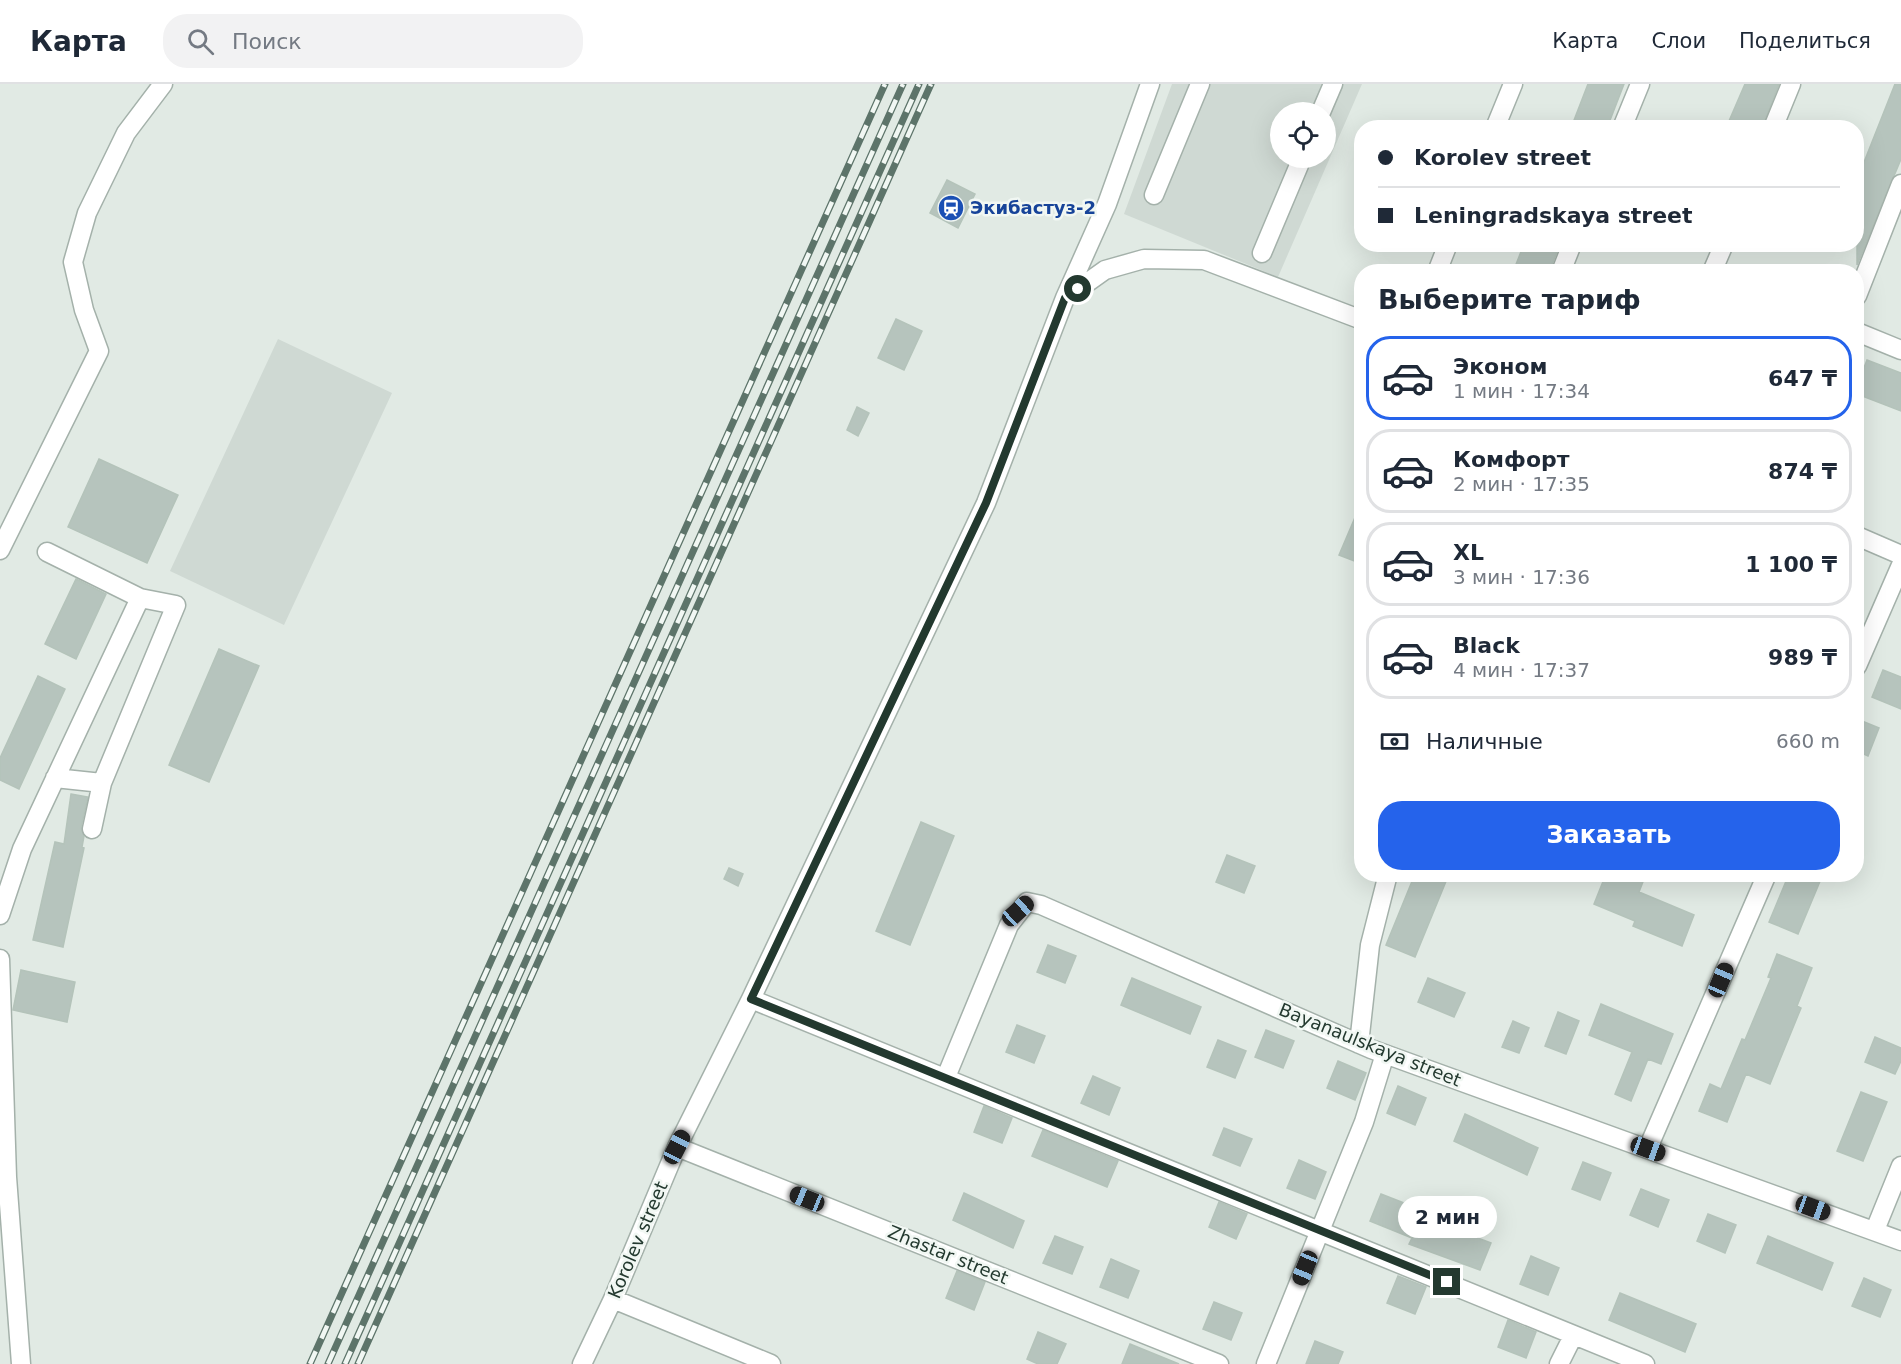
<!DOCTYPE html>
<html lang="ru">
<head>
<meta charset="utf-8">
<style>
  body { margin:0; font-family:"DejaVu Sans",sans-serif; background:#f2f2f3; color:#1f2937; height:100vh; display:flex; flex-direction:column; font-size:22px; white-space:nowrap }
  * { box-sizing:border-box; margin:0 }
  p { font-size:20px; color:#747a83 }
  .icon { flex:none; width:33px; height:33px; fill:none; stroke:currentColor; stroke-width:2; stroke-linecap:round; stroke-linejoin:round }
  .map { position:relative; flex:1; overflow:hidden }
  .details { position:absolute; left:1354px; top:180px; width:510px; height:618px; display:flex; flex-direction:column; background:#fff; border-radius:24px; box-shadow:0 6px 24px #0002 }
  .details>* { flex:none }
  .guide { position:absolute; left:1354px; top:36px; width:510px; height:132px; border-radius:24px; box-shadow:0 6px 24px #0002; display:grid; align-content:center; height:132px; padding:0 24px; background:#fff }
  .buttons { position:absolute; left:1270px; top:18px; display:grid; gap:12px }
  .buttons a { display:grid; place-items:center; width:66px; height:66px; border-radius:50%; background:#fff; box-shadow:0 6px 24px #0002; font-size:30px }
  .end { position:absolute; width:27px; height:27px; margin:-14px; border:8px solid #23392f; background:#fff; box-shadow:0 0 0 3px #fff }
  .from { border-radius:50% }
  .bubble { position:absolute; height:42px; border-radius:21px; background:#fff; box-shadow:0 6px 24px #0002; font-size:20px; font-weight:600; line-height:42px; text-align:center }
  .car { position:absolute; width:18px; height:36px; margin:-18px -9px; border-radius:8px; box-shadow:0 0 4px 2px #0007; background:linear-gradient(#222 24%,#8ab4d8 0 40%,#222 0 76%,#8ab4d8 0 86%,#222 0) }
  .guide b { display:flex; align-items:center; gap:21px; height:57px; font-size:22px }
  .guide b+b { border-top:2px solid #e0e1e3 }
  .guide i { width:15px; height:15px; background:#1f2937 }
  ul { padding:0; list-style:none }
  li { display:flex; align-items:center; gap:18px; height:84px; margin:0 12px 9px; padding:0 12px; border:3px solid #e0e1e3; border-radius:24px }
  li div { flex:1 }
  li b { display:block; font-size:22px }
  li em { font-style:normal; font-weight:600 }
  li.selected { border-color:#2563eb }
  li>.icon { width:54px; height:54px; stroke-width:1.5 }
  h2 { padding:0 24px; font-size:27px; line-height:72px }
  .pay { display:flex; align-items:center; gap:15px; height:66px; padding:0 24px; font-size:22px }
  .pay p { margin-inline-start:auto }
  .cta { display:flex; gap:12px; margin-top:auto; padding:12px 24px }
  .cta a { flex:1; height:69px; border-radius:24px; background:#2563eb; color:#fff; font-size:24px; font-weight:600; line-height:69px; text-align:center }
  header { display:flex; align-items:center; gap:36px; box-sizing:border-box; height:84px; padding:0 30px; background:#fff; border-bottom:2px solid #e0e1e3 }
  header strong { font-size:28px }
  nav { display:flex; gap:33px; margin-inline-start:auto; font-size:21px }
  .search { width:420px; height:54px; background:#f2f2f3; display:flex; align-items:center; gap:15px; box-sizing:border-box; padding:0 21px; border-radius:24px; color:#747a83; font-size:22px }
  .map>svg:first-child { display:block }
  .built { fill:#cfd9d3; fill-rule:evenodd }
  .building { fill:#b6c4bd; stroke:#b4c3ba; stroke-width:1.5 }
  .lines { fill:none; stroke-linecap:round; stroke-linejoin:round }
  .minor-casing { stroke:#a4b1aa; stroke-width:21 }
  .minor { stroke:#fff; stroke-width:18 }
  .rail-casing { stroke:#5d746a; stroke-width:7 }
  .rail { stroke:#f1f7f3; stroke-width:4.5; stroke-dasharray:14; stroke-linecap:butt }
  .route { stroke:#23392f; stroke-width:8 }
  .labels { text-anchor:middle; stroke-width:5; stroke-linejoin:round; paint-order:stroke }
  .transit-label { font-size:18px; font-weight:bold; fill:#164399; stroke:#f1f7f3; text-anchor:start }
  .street-label { font-size:18px; fill:#23392f; stroke:#f1f7f3 }
</style>
</head>
<body>
<header>
<strong>Карта</strong>
<div class="search"><svg class="icon" aria-label="search" viewBox="0 0 24 24"><circle cx="10" cy="10" r="6"/><path d="M15 15l6 6"/></svg>Поиск</div>
<nav><a>Карта</a><a>Слои</a><a>Поделиться</a></nav>
</header>
<div class="map">
<svg width="1901" height="1280" viewBox="0 0 1901 1280">
  <rect width="100%" height="100%" fill="#e1eae4"/>
  <!-- built -->
  <path class="built" d="M 1172,0 L 1362,0 L 1278,193 L 1124,130 ZM 1281,28 L 1326,28 L 1326,74 L 1281,74 Z
    M 278,255 L 392,309 L 284,541 L 170,487 Z"/>
  <!-- building -->
  <path class="building" d="M 1588,0 L 1624,0 L 1607,44 L 1571,44 Z
    M 1745,0 L 1779,0 L 1762,44 L 1726,44 Z
    M 1895,0 L 1901,0 L 1901,75 L 1857,181 L 1857,96 Z
    M 947,96 L 975,110 L 958,144 L 930,129 Z
    M 1524,160 L 1560,160 L 1549,188 L 1513,188 Z
    M 896,235 L 922,247 L 904,286 L 878,274 Z
    M 1867,276 L 1901,289 L 1901,327 L 1857,310 L 1857,302 Z
    M 857,323 L 869,329 L 858,352 L 847,346 Z
    M 99,375 L 178,411 L 147,479 L 68,443 Z
    M 1362,417 L 1362,480 L 1339,471 Z
    M 76,495 L 106,510 L 76,575 L 45,560 Z
    M 219,565 L 259,582 L 209,698 L 169,681 Z
    M 1883,586 L 1901,593 L 1901,625 L 1872,613 Z
    M 38,592 L 65,605 L 19,705 L 0,696 L 0,674 Z
    M 1857,635 L 1879,644 L 1868,672 L 1857,667 Z
    M 71,710 L 88,713 L 81,743 L 84,752 L 82,763 L 84,764 L 63,863 L 33,856 L 55,758 L 64,760 Z
    M 921,738 L 954,752 L 910,861 L 876,847 Z
    M 1227,771 L 1255,782 L 1244,809 L 1216,798 Z
    M 729,784 L 743,790 L 738,802 L 724,795 Z
    M 1415,790 L 1449,790 L 1415,873 L 1386,861 Z
    M 1606,790 L 1646,790 L 1639,808 L 1694,831 L 1682,862 L 1633,842 L 1635,837 L 1594,820 Z
    M 1789,790 L 1810,790 L 1821,795 L 1798,850 L 1769,838 Z
    M 1048,861 L 1076,872 L 1065,899 L 1037,888 Z
    M 1777,870 L 1812,884 L 1797,922 L 1801,924 L 1770,1000 L 1746,990 L 1727,1038 L 1699,1027 L 1710,1000 L 1721,1005 L 1742,955 L 1745,956 L 1771,894 L 1768,893 Z
    M 21,886 L 75,898 L 67,938 L 13,926 Z
    M 1132,894 L 1201,923 L 1190,950 L 1121,921 Z
    M 1428,894 L 1465,909 L 1454,933 L 1418,918 Z
    M 1601,920 L 1673,950 L 1661,980 L 1648,975 L 1631,1017 L 1615,1010 L 1632,968 L 1589,951 Z
    M 1558,928 L 1579,937 L 1566,970 L 1545,962 Z
    M 1513,937 L 1529,944 L 1519,969 L 1502,963 Z
    M 1017,941 L 1045,952 L 1034,979 L 1006,968 Z
    M 1266,946 L 1294,957 L 1283,984 L 1255,973 Z
    M 1875,953 L 1901,964 L 1901,977 L 1895,990 L 1865,978 Z
    M 1218,956 L 1246,967 L 1235,994 L 1207,983 Z
    M 1338,977 L 1366,989 L 1355,1016 L 1327,1004 Z
    M 1093,992 L 1120,1004 L 1109,1031 L 1081,1019 Z
    M 1398,1002 L 1426,1014 L 1415,1041 L 1387,1029 Z
    M 1861,1008 L 1887,1018 L 1863,1077 L 1837,1067 Z
    M 984,1022 L 1012,1034 L 1002,1059 L 974,1048 Z
    M 1465,1030 L 1538,1064 L 1527,1091 L 1454,1057 Z
    M 1224,1044 L 1252,1055 L 1240,1082 L 1213,1071 Z
    M 1043,1046 L 1118,1077 L 1107,1103 L 1032,1072 Z
    M 1299,1076 L 1326,1088 L 1315,1115 L 1287,1104 Z
    M 1583,1078 L 1611,1089 L 1600,1116 L 1572,1105 Z
    M 1641,1105 L 1669,1116 L 1658,1143 L 1630,1131 Z
    M 964,1109 L 1024,1137 L 1013,1164 L 953,1136 Z
    M 1381,1110 L 1409,1121 L 1406,1127 L 1491,1159 L 1480,1186 L 1409,1160 L 1412,1154 L 1370,1137 Z
    M 1219,1118 L 1247,1130 L 1236,1155 L 1209,1143 Z
    M 1708,1130 L 1736,1141 L 1725,1169 L 1697,1157 Z
    M 1055,1152 L 1083,1163 L 1072,1190 L 1043,1179 Z
    M 1768,1152 L 1833,1179 L 1822,1206 L 1757,1179 Z
    M 1531,1172 L 1559,1184 L 1548,1211 L 1520,1200 Z
    M 1111,1175 L 1139,1187 L 1128,1214 L 1100,1203 Z
    M 957,1187 L 985,1198 L 974,1226 L 946,1214 Z
    M 1398,1192 L 1426,1203 L 1415,1230 L 1387,1219 Z
    M 1864,1194 L 1891,1206 L 1880,1233 L 1852,1222 Z
    M 1620,1209 L 1696,1240 L 1685,1268 L 1609,1236 Z
    M 1214,1218 L 1242,1229 L 1231,1256 L 1203,1245 Z
    M 1508,1236 L 1536,1248 L 1526,1274 L 1498,1263 Z
    M 1038,1248 L 1066,1260 L 1057,1280 L 1038,1280 L 1027,1275 Z
    M 1315,1257 L 1343,1268 L 1338,1280 L 1306,1280 Z
    M 1130,1260 L 1179,1280 L 1122,1280 Z"/>
  <g class="lines">
    <defs>
      <path id="minor" d="M 1321,28 L 1333,0
        M 1495,44 L 1513,0
        M 1622,44 L 1640,0
        M 1773,44 L 1791,0
        M 1154,111 L 1200,0
        M 1262,169 L 1302,74
        M 1437,188 L 1448,160
        M 1561,188 L 1572,160
        M 1712,188 L 1724,160
        M 1857,212 L 1901,100
        M 1067,213 L 1105,186 L 1144,175 L 1204,176 L 1362,236
        M 1857,248 L 1901,266
        M 1857,452 L 1901,471
        M 0,466 L 99,267 L 84,226 L 73,178 L 87,129 L 126,49 L 163,0
        M 47,468 L 140,514 L 176,521 L 102,699 L 92,745
        M 1857,582 L 1901,481
        M 55,694 L 102,699
        M 0,831 L 22,765 L 140,514
        M 0,875 L 7,1093 L 21,1280
        M 751,915 L 1645,1280
        M 1359,960 L 1370,861 L 1388,790
        M 946,993 L 1009,841 L 1027,818 L 1041,821 L 1371,965 L 1901,1157
        M 677,1063 L 1219,1280
        M 1648,1064 L 1767,790
        M 1875,1146 L 1901,1082
        M 613,1215 L 771,1280
        M 582,1280 L 613,1215 L 677,1063 L 751,915 L 986,419 L 1065,214 L 1107,120 L 1150,0
        M 1266,1280 L 1364,1038 L 1385,970
        M 1559,1280 L 1573,1252"/>
    </defs>
    <!-- minor casing -->
    <use href="#minor" class="minor-casing"/>
    <!-- minor -->
    <use href="#minor" class="minor"/>
    <defs>
      <path id="rail" d="M 310,1280 L 885,0
        M 328,1280 L 903,0
        M 345,1280 L 919,0
        M 358,1280 L 931,0"/>
    </defs>
    <!-- rail casing -->
    <use href="#rail" class="rail-casing"/>
    <!-- rail -->
    <use href="#rail" class="rail"/>
  </g>
  <g class="lines">
    <!-- route -->
    <path class="route" d="M 1078,205 L 1065,214 L 986,419 L 751,915 L 1447,1198"/>
  </g>
  <!-- icons -->
  <defs>
    <symbol id="station-disc" viewBox="-11 -11 22 22"><circle r="9.5" fill="#1a4fb4" stroke="#f1f7f3"/><path d="M-3-6H3Q5-6 5-4V2Q5 4 3 4L4.5 6H3L1.5 4h-3L-3 6H-4.5L-3 4Q-5 4-5 2V-4Q-5-6-3-6ZM-3.5-4v3h7v-3ZM-3.5 1v1.5H-2V1ZM2 1v1.5H3.5V1Z" fill="#fff"/></symbol>
  </defs>
  <g fill-rule="evenodd">
    <use href="#station-disc" x="936" y="109" width="30" height="30"/>
  </g>
  <g class="labels">
    <!-- transit labels -->
    <g class="transit-label">
      <text x="970" y="130">Экибастуз-2</text>
    </g>
    <!-- street labels -->
    <g class="street-label">
      <text transform="translate(1370 961) rotate(22)" y="6">Bayanaulskaya street</text>
      <text transform="translate(638 1156) rotate(-67)" y="6">Korolev street</text>
      <text transform="translate(948 1171) rotate(22)" y="6">Zhastar street</text>
    </g>
  </g>
</svg>
<div class="buttons">
<a><svg class="icon" aria-label="locate" viewBox="0 0 24 24"><circle cx="12" cy="12" r="6"/><path d="M12 2v4M12 18v4M2 12h4M18 12h4"/></svg></a>
</div>
<i class="end from" style="left:1078px;top:205px"></i>
<i class="end" style="left:1447px;top:1198px"></i>
<div class="bubble" style="left:1398px;top:1112px;width:99px">2 мин</div>
<i class="car" style="left:1018px;top:827px;rotate:48deg"></i>
<i class="car" style="left:1721px;top:896px;rotate:23deg"></i>
<i class="car" style="left:677px;top:1063px;rotate:27deg"></i>
<i class="car" style="left:1648px;top:1065px;rotate:110deg"></i>
<i class="car" style="left:807px;top:1115px;rotate:292deg"></i>
<i class="car" style="left:1813px;top:1124px;rotate:110deg"></i>
<i class="car" style="left:1305px;top:1184px;rotate:202deg"></i>
<div class="guide">
<b><i class="from"></i>Korolev street</b>
<b><i></i>Leningradskaya street</b>
</div>
<section class="details">
<h2>Выберите тариф</h2>
<ul>
<li class="selected"><svg class="icon" aria-label="car" viewBox="0 0 24 24"><path d="M5 17H2v-5l4-1 3-4h7l3 4 3 1v5h-3M9 17h6M6 11h13"/><circle cx="7" cy="17" r="2"/><circle cx="17" cy="17" r="2"/></svg><div><b>Эконом</b><p>1 мин · 17:34</p></div><em>647 ₸</em></li>
<li><svg class="icon" aria-label="car" viewBox="0 0 24 24"><path d="M5 17H2v-5l4-1 3-4h7l3 4 3 1v5h-3M9 17h6M6 11h13"/><circle cx="7" cy="17" r="2"/><circle cx="17" cy="17" r="2"/></svg><div><b>Комфорт</b><p>2 мин · 17:35</p></div><em>874 ₸</em></li>
<li><svg class="icon" aria-label="car" viewBox="0 0 24 24"><path d="M5 17H2v-5l4-1 3-4h7l3 4 3 1v5h-3M9 17h6M6 11h13"/><circle cx="7" cy="17" r="2"/><circle cx="17" cy="17" r="2"/></svg><div><b>XL</b><p>3 мин · 17:36</p></div><em>1 100 ₸</em></li>
<li><svg class="icon" aria-label="car" viewBox="0 0 24 24"><path d="M5 17H2v-5l4-1 3-4h7l3 4 3 1v5h-3M9 17h6M6 11h13"/><circle cx="7" cy="17" r="2"/><circle cx="17" cy="17" r="2"/></svg><div><b>Black</b><p>4 мин · 17:37</p></div><em>989 ₸</em></li>
</ul>
<div class="pay"><svg class="icon" aria-label="cash" viewBox="0 0 24 24"><path d="M3 7h18v10H3z"/><circle cx="12" cy="12" r="2"/></svg>Наличные<p>660 m</p></div>
<div class="cta"><a>Заказать</a></div>
</section>
</div>
</body>
</html>
